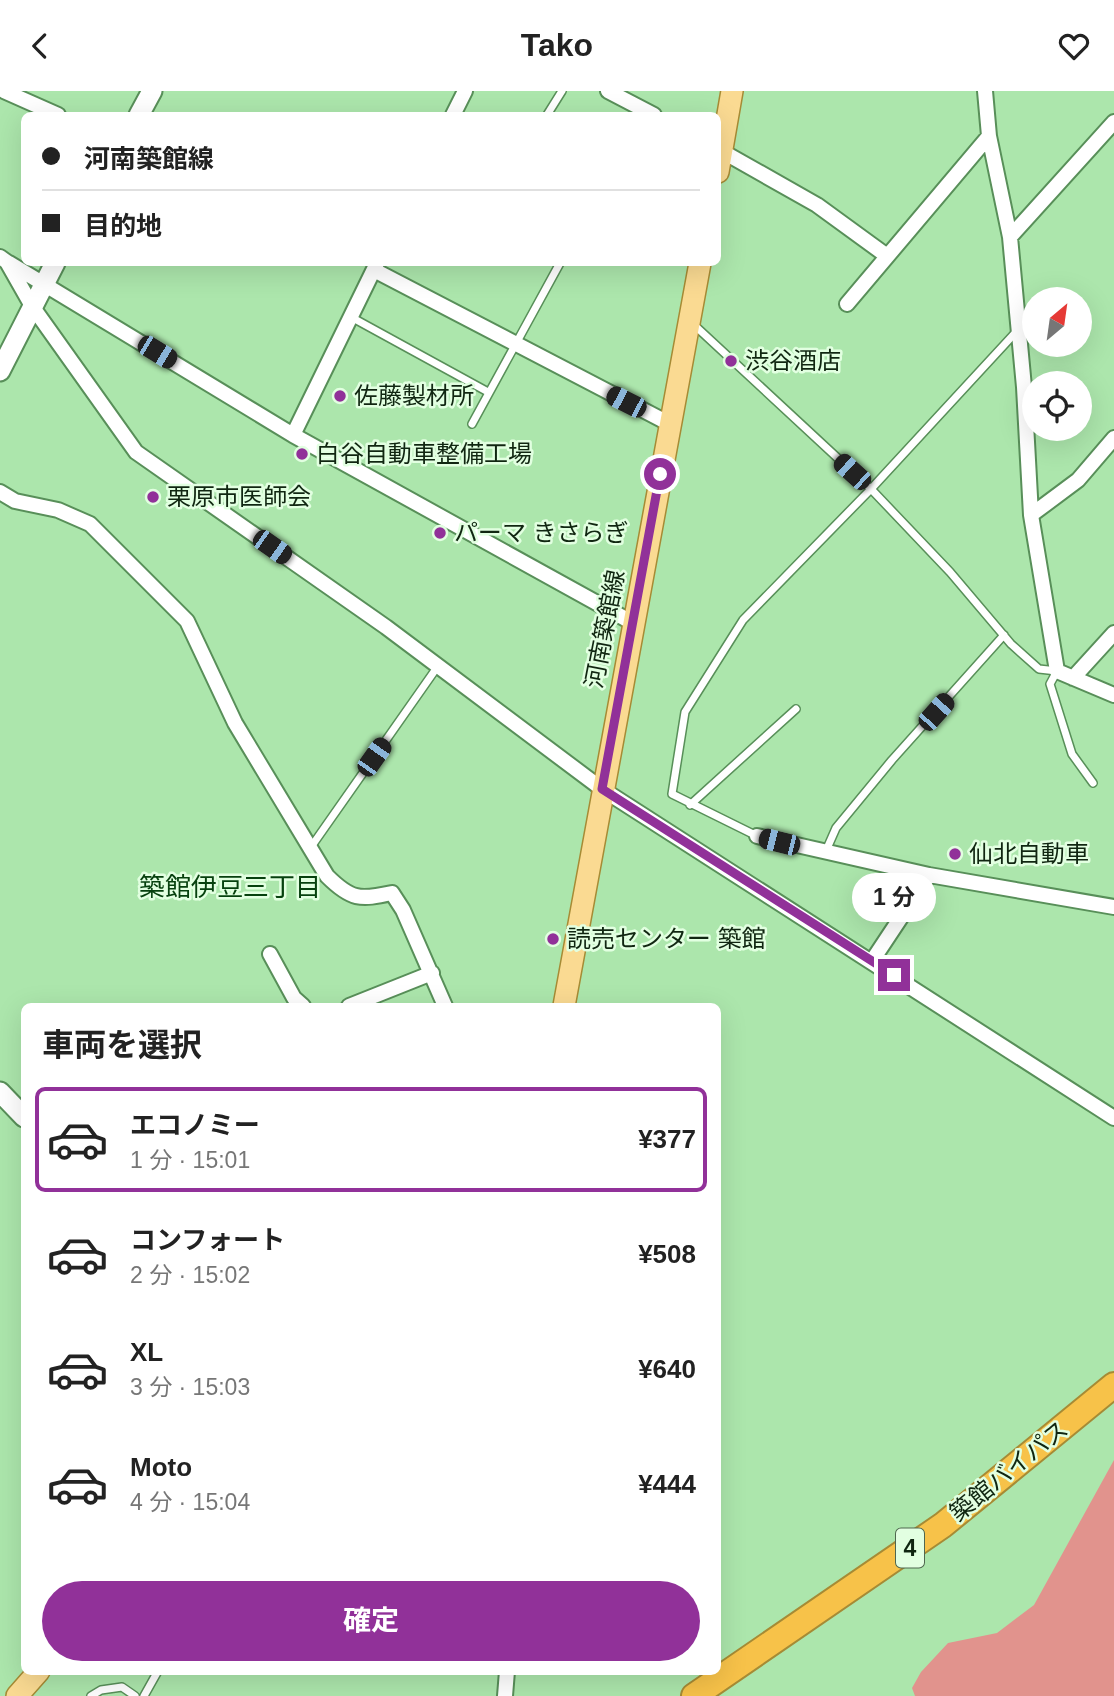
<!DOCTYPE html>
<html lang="ja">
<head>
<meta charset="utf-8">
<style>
  body { margin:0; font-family:Helvetica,"Noto Sans JP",sans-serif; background:#f6f6f6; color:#222; height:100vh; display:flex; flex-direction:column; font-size:26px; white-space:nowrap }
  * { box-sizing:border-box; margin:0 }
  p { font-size:23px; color:#767676 }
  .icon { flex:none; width:38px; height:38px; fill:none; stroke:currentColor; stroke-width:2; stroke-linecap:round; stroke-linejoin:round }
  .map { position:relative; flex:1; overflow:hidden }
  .side { position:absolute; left:21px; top:912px; width:700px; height:672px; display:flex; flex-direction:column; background:#fff; border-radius:10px; box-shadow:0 7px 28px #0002 }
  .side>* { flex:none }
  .top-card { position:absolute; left:21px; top:21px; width:700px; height:154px; border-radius:10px; box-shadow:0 7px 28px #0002; display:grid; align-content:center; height:154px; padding:0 21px; background:#fff }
  .needle { width:46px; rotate:29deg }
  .controls { position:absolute; left:1022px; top:196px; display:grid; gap:14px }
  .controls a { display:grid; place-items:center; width:70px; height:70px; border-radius:50%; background:#fff; box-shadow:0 7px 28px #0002; font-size:35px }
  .end { position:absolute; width:32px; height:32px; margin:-16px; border:9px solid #913199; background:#fff; box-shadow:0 0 0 4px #fff }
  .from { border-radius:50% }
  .bubble { position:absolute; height:49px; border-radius:24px; background:#fff; box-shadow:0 7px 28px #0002; font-size:23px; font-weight:700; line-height:49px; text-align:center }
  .car { position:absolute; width:21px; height:42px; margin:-21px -10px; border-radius:9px; box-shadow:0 0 5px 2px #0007; background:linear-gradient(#222 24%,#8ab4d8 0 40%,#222 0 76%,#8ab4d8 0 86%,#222 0) }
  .top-card b { display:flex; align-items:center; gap:24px; height:66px; font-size:26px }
  .top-card b+b { border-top:2px solid #e0e0e0 }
  .top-card i { width:18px; height:18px; background:#222 }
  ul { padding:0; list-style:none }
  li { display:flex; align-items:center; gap:21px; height:105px; margin:0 14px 10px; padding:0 7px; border:4px solid transparent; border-radius:10px }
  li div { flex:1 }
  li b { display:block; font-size:26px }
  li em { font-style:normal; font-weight:700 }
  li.current { border-color:#913199 }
  li>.icon { width:63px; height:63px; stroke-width:1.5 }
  h2 { padding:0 21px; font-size:32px; line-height:84px }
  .button { display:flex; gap:14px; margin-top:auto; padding:14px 21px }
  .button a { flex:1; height:80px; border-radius:42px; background:#913199; color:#fff; font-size:28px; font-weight:700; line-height:80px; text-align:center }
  header { display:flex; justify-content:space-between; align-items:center; height:91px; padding:0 21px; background:#fff; font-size:32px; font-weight:700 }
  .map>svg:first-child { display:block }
  .green { fill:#e1938d }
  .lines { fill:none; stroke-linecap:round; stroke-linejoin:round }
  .lane-casing { stroke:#588f59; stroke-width:10 }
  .street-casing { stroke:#588f59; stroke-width:18 }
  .secondary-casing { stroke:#588f59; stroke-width:23 }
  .primary-casing { stroke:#a68b35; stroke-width:24 }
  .highway-casing { stroke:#a68b35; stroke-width:28 }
  .lane { stroke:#fff; stroke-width:7 }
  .street { stroke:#fff; stroke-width:14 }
  .secondary { stroke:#fff; stroke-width:19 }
  .primary { stroke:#fada92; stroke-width:21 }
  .highway { stroke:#f7c249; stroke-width:24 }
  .route { stroke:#913199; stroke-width:9 }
  .poi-dot { fill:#913199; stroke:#e2ffe1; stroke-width:2.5 }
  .labels { text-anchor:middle; stroke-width:5; stroke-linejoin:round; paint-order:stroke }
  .shield { fill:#e2ffe1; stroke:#4f674f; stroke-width:2 }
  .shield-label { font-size:23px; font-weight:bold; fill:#102611 }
  .poi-label { font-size:24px; fill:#102611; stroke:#e2ffe1; text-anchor:start }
  .street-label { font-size:24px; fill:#102611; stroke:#e2ffe1 }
  .neighbourhood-label { font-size:26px; fill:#06410e; stroke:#e2ffe1 }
</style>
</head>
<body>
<header><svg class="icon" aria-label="back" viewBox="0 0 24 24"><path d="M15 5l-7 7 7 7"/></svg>Tako<svg class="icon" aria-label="heart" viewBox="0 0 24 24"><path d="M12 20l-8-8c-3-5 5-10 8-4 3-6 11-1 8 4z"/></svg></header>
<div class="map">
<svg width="1114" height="1605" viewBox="0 0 1114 1605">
  <rect width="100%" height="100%" fill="#ace6ac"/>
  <!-- green -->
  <path class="green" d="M 1114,1369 L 1114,1605 L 915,1605 L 912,1597 L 921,1581 L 948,1552 L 997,1542 L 1034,1514 Z"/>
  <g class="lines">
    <defs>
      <path id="lane" d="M 547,24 L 562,0
        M 351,226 L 488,301
        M 692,232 L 871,398 L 950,481 L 1011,553 L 1039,578 L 1057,580 L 1050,593 L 1072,663 L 1093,692
        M 472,333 L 560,172
        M 690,714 L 796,618
        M 757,745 L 672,703 L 685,621 L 743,529 L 871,398 L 1017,240
        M 311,756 L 438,575
        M 825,762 L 836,737 L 892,669 L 1004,544
        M 91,1605 L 101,1599 L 122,1596 L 135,1605
        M 144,1605 L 158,1580"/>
      <path id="street" d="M 4,0 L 58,24
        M 608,0 L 654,24
        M 985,0 L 989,45 L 1010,146 L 1024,296 L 1031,424 L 1057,580 L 1114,604
        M 453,24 L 465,0
        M 718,58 L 817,114 L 887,165
        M 1010,146 L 1114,31
        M 0,166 L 7,171 L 32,215 L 136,361 L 386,536 L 602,698 L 1114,1027
        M 9,172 L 293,344 L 633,532
        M 374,179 L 670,333
        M 847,213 L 989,45
        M 293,344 L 377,172
        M 0,401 L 15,410 L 58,419 L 90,433 L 187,530 L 235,632 L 327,785 C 351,809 360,809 392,802 L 403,819 L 445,915
        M 1031,424 L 1078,389 L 1114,347
        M 1073,587 L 1114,542
        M 757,745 L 929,784 L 1114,816
        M 270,863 L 294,907 L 303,915
        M 872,870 L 929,784
        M 349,915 L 432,882
        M 505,1605 L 507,1580"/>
      <path id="secondary" d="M 139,24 L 152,0
        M 0,280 L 55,172
        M 0,1001 L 24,1026"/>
      <path id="primary" d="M 718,81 L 732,0
        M 564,915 L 700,172
        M 17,1605 L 39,1580"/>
      <path id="highway" d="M 694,1605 L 943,1434 L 1114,1294"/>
    </defs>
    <!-- lane casing -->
    <use href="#lane" class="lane-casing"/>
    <!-- street casing -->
    <use href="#street" class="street-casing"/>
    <!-- secondary casing -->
    <use href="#secondary" class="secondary-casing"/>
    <!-- primary casing -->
    <use href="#primary" class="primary-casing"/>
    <!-- highway casing -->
    <use href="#highway" class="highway-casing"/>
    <!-- lane -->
    <use href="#lane" class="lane"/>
    <!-- street -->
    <use href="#street" class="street"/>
    <!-- secondary -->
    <use href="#secondary" class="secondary"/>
    <!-- primary -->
    <use href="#primary" class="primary"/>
    <!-- highway -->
    <use href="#highway" class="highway"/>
  </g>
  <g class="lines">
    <!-- route -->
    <path class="route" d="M 660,383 L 602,698 L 894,884"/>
  </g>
  <!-- markers -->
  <g class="poi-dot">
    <circle cx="731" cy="270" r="7"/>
    <circle cx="340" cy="305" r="7"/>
    <circle cx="302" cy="363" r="7"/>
    <circle cx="153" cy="406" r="7"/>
    <circle cx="440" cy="442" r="7"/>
    <circle cx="955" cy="763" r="7"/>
    <circle cx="553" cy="848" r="7"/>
  </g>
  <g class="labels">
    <!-- shield labels -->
    <rect class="shield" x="896" y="1437.5" width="28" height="39" rx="5"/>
    <g class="shield-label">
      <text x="910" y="1465">4</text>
    </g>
    <!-- poi labels -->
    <g class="poi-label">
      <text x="745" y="278">渋谷酒店</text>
      <text x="354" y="313">佐藤製材所</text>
      <text x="316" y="371">白谷自動車整備工場</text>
      <text x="167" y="414">栗原市医師会</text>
      <text x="454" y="450">パーマ きさらぎ</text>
      <text x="969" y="771">仙北自動車</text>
      <text x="567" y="856">読売センター 築館</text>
    </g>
    <!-- street labels -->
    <g class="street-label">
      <text transform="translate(605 538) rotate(-79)" y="8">河南築館線</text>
      <text transform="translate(1009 1380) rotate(-39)" y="8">築館バイパス</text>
    </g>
    <!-- neighbourhood labels -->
    <g class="neighbourhood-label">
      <text x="230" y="805">築館伊豆三丁目</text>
    </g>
  </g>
</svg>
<div class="controls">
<a><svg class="needle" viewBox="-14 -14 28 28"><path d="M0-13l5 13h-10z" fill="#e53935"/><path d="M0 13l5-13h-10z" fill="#767676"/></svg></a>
<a><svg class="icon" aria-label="locate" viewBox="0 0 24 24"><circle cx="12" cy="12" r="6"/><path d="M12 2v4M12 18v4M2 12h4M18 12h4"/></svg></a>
</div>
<i class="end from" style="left:660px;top:383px"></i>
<i class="end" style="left:894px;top:884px"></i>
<div class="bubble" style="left:852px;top:782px;width:84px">1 分</div>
<i class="car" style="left:157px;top:261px;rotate:121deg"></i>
<i class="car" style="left:626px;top:311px;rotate:297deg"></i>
<i class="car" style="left:852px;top:381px;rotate:312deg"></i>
<i class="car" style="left:272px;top:456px;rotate:125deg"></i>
<i class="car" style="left:936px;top:621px;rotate:42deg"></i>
<i class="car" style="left:374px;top:666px;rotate:35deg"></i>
<i class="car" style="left:779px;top:751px;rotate:284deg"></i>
<div class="top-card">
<b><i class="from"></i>河南築館線</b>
<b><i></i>目的地</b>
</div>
<section class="side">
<h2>車両を選択</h2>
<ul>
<li class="current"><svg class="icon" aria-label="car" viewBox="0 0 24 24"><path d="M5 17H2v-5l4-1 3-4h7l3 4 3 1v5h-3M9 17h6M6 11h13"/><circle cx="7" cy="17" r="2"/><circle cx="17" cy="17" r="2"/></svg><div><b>エコノミー</b><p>1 分 · 15:01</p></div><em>¥377</em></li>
<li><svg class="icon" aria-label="car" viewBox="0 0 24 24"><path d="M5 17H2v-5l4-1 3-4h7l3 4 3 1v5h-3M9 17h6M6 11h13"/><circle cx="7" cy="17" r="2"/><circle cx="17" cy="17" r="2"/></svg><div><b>コンフォート</b><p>2 分 · 15:02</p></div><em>¥508</em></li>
<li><svg class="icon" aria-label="car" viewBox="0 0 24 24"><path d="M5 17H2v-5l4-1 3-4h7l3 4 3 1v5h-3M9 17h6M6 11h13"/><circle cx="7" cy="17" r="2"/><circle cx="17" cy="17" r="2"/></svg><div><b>XL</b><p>3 分 · 15:03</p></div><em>¥640</em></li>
<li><svg class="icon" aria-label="car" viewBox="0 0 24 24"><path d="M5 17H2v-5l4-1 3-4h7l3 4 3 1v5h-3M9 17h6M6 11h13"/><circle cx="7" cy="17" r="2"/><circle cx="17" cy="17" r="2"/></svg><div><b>Moto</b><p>4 分 · 15:04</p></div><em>¥444</em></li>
</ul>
<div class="button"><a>確定</a></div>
</section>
</div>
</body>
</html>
